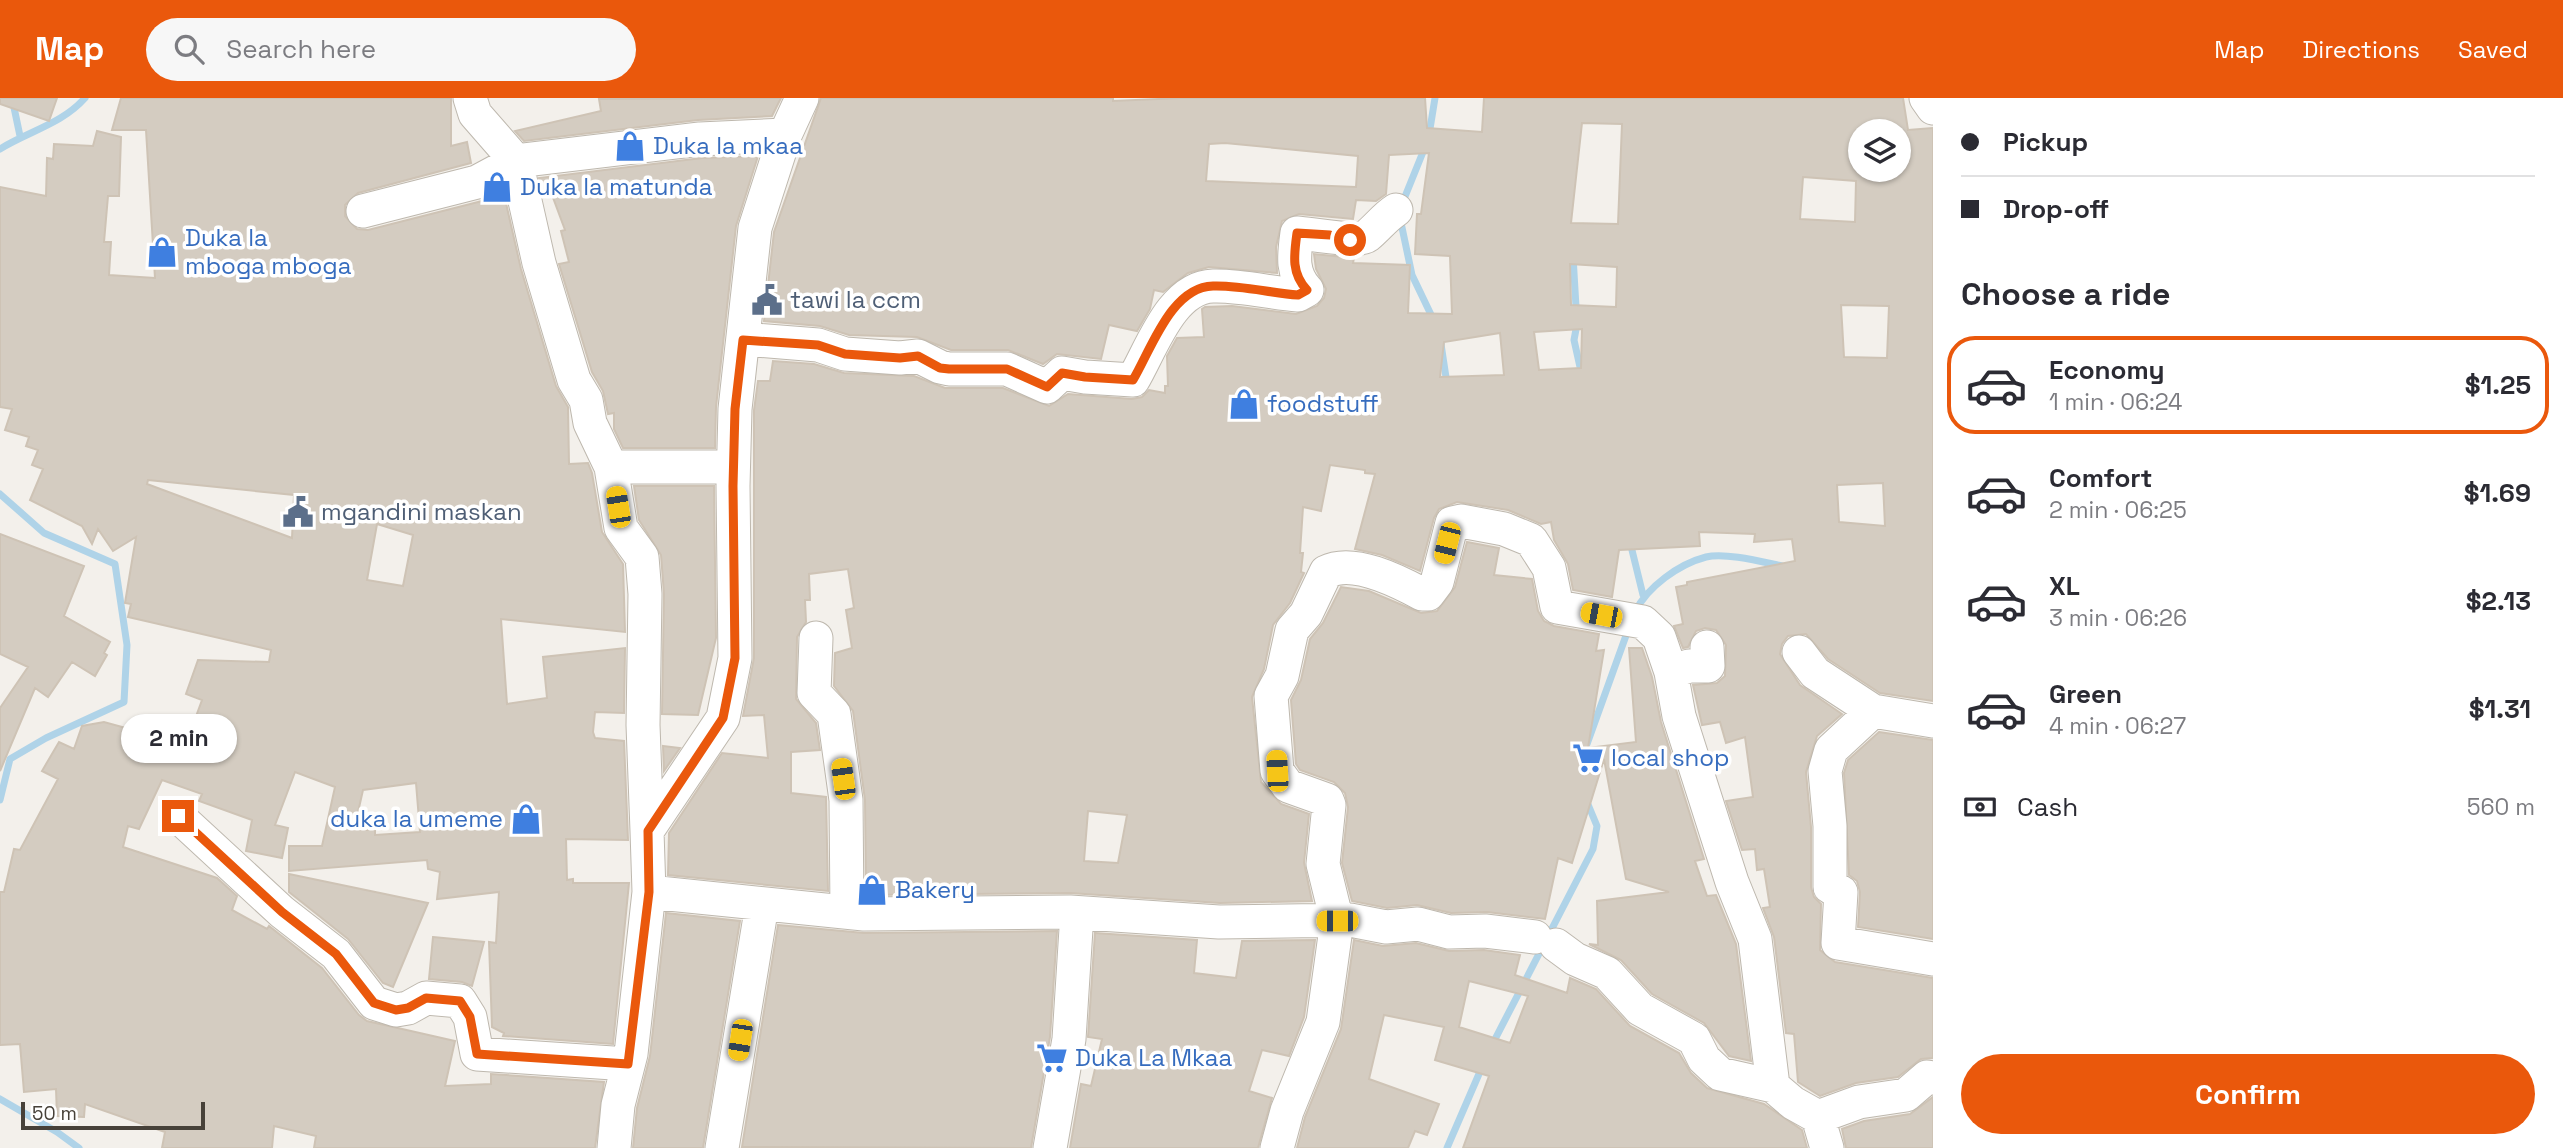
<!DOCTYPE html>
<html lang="en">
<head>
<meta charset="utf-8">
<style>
  body { margin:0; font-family:"Space Grotesk",sans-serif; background:#f7f7f7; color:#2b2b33; height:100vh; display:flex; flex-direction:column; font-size:26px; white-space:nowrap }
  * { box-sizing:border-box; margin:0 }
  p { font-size:23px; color:#7c7c81 }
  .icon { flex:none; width:38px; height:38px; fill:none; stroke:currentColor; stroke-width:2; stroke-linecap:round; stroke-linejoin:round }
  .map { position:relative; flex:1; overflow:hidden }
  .side { display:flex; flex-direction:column; background:#fff; width:630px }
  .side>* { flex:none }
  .hud { display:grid; align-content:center; height:154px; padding:0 28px; background:#fff }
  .buttons { position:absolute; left:1848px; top:21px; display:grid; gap:14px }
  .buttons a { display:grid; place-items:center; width:63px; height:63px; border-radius:50%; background:#fff; box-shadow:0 2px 5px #0004; font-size:35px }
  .scale { position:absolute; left:21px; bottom:18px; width:184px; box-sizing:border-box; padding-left:7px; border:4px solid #474139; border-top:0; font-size:19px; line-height:24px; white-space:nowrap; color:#474139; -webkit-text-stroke:5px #fff; paint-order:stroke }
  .end { position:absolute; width:32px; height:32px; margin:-16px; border:9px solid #ea580c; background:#fff; box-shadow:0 0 0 4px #fff }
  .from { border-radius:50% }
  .bubble { position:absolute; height:49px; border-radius:24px; background:#fff; box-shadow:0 2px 5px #0004; font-size:23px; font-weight:600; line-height:49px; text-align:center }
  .car { position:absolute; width:21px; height:42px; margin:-21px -10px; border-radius:9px; box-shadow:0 0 5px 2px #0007; background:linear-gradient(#f5c518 24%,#345 0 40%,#f5c518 0 76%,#345 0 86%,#f5c518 0) }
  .hud b { display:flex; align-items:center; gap:24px; height:66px; font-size:26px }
  .hud b+b { border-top:2px solid #e1e1e2 }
  .hud i { width:18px; height:18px; background:#2b2b33 }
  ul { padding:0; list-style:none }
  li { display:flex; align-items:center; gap:21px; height:98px; margin:0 14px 10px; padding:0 14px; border:4px solid transparent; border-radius:28px }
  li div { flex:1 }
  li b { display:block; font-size:26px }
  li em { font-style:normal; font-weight:600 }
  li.selected { border-color:#ea580c }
  li>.icon { width:63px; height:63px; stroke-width:1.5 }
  h2 { padding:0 28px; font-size:32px; line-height:84px }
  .pay { display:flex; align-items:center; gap:18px; height:77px; padding:0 28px; font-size:26px }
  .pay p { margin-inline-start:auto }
  .cta { display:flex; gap:14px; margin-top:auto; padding:14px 28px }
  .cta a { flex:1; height:80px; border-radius:42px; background:#ea580c; color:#fff; font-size:28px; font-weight:600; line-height:80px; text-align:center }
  header { display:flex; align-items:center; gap:42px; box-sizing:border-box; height:98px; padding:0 35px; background:#ea580c; color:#fff }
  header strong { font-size:33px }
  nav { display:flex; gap:38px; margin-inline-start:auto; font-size:24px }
  .search { width:490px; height:63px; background:#f7f7f7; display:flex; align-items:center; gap:18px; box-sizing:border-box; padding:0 24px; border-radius:38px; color:#7c7c81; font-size:26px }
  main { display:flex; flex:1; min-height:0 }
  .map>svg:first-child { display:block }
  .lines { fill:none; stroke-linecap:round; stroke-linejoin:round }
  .stream { stroke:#afd3e8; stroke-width:7 }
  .building { fill:#d4ccc1; stroke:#cec3b5; stroke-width:2; fill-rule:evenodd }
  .minor-casing { stroke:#beb8ae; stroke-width:35 }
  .minor { stroke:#fff; stroke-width:33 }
  .route { stroke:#ea580c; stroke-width:9 }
  .labels { text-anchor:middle; stroke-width:7; stroke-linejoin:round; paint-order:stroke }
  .shop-label { font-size:24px; fill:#366cbe; stroke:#fff; text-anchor:start }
  .service-label { font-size:24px; fill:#4e5e75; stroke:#fff; text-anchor:start }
</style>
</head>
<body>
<header>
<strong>Map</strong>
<div class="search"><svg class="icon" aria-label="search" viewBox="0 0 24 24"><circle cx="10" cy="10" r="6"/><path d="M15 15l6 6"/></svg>Search here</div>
<nav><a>Map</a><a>Directions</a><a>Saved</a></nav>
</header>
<main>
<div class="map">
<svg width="1933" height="1050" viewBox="0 0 1933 1050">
  <rect width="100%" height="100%" fill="#f3f0eb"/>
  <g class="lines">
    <!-- stream -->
    <path class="stream" d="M 12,0 L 20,38
      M 1429,37 L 1435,0
      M 0,51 C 29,33 62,26 85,0
      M 1402,106 L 1425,49
      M 1400,120 L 1412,177 L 1435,225
      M 1573,158 L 1577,226 L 1574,242 L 1582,278
      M 1441,246 L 1447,286
      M 0,396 L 44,435 L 115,466 L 127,547 L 124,604 L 46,640 L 10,661 L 0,702
      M 1630,444 L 1643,497
      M 1635,514 C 1647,489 1679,466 1706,459 C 1725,454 1763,464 1782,468
      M 1587,646 L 1628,532
      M 1491,949 L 1593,751 L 1597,728 L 1587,704
      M 0,1001 L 57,1034 L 79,1050
      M 1447,1050 L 1482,969"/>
  </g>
  <!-- building -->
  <path class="building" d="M 0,0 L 57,0 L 49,23 L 0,6 Z
    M 121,0 L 451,0 L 451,48 L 467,44 L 471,65 L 358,95 L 345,107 L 345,118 L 357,131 L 368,132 L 482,103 L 503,92 L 521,171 L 556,288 L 568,309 L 569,366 L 588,365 L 592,375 L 602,434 L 623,466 L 625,534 L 501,521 L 507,606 L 547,600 L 543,559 L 625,550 L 624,615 L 595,614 L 593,634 L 595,640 L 624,643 L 628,742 L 566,741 L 567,782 L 573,781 L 573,785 L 629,785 L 613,946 L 503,938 L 504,935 L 492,929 L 489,844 L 496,845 L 499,794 L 437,801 L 440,774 L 428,771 L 427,762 L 289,773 L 289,748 L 322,748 L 335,689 L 295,674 L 275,727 L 288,730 L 282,760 L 246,753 L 252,722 L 199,703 L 202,696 L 162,682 L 139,731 L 128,728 L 123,749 L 217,780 L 237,798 L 232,812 L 267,831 L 269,828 L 322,870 L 359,917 L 367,923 L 455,943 L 445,988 L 491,986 L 491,976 L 604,984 L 595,1050 L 314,1050 L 316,1038 L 274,1028 L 272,1050 L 162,1050 L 165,1034 L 85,1006 L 84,1019 L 57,1018 L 56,991 L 24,994 L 20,946 L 0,947 L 0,794 L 4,794 L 14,751 L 20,752 L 58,681 L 42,673 L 59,644 L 74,651 L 82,628 L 104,624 L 133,632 L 136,623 L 187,643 L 202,602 L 186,596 L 198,562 L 269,564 L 271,552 L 128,519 L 131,506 L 125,505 L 136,439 L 113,453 L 98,431 L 92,446 L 82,428 L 30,402 L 43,371 L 32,367 L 38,352 L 26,348 L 29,339 L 5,332 L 12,311 L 0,309 L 0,89 L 46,98 L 47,60 L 53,61 L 54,46 L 93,48 L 97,33 L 121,39 L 119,98 L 108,98 L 104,144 L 111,144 L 109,177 L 155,180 L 146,32 L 112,32 ZM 148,382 L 294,397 L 292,440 L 147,386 ZM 377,426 L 413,437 L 403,488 L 367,482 ZM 416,685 L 420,734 L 375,737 L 375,732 L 354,732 L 363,692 Z
    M 765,0 L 781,0 L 772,18 L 698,22 L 524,43 L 515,33 L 601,13 L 599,1 Z
    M 821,0 L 1113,0 L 1113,3 L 1181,0 L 1425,0 L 1427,30 L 1482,34 L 1484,0 L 1903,0 L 1908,32 L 1933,30 L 1933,603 L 1880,595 L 1828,561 L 1806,536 L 1788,538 L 1782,546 L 1780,556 L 1800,587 L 1842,616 L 1817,638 L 1806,674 L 1811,729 L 1811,789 L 1814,799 L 1821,806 L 1820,852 L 1835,864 L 1933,880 L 1933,960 L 1921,961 L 1898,979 L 1856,985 L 1820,998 L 1798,984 L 1794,936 L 1786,935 L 1774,839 L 1763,810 L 1770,809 L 1764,771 L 1757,772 L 1755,751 L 1742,752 L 1726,703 L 1753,699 L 1745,639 L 1726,645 L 1720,624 L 1702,627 L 1693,587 L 1717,585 L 1725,578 L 1726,547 L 1716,532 L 1705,530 L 1696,533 L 1688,549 L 1683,550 L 1674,528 L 1683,526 L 1676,489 L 1687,487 L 1687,484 L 1795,463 L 1792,441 L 1754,444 L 1755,436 L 1699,434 L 1700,448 L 1619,452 L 1612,499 L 1573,492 L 1568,466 L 1554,442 L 1551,424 L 1541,426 L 1508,412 L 1457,404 L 1439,411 L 1434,420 L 1420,473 L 1382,457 L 1355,451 L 1375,376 L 1365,375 L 1365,372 L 1330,367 L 1321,413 L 1303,409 L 1300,455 L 1303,455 L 1301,474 L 1304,475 L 1290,505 L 1273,527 L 1264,571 L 1252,599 L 1261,684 L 1281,706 L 1309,716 L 1304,765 L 1312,803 L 1220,805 L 1070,795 L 866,797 L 865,702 L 853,613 L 834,588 L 835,555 L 852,550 L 846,512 L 854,510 L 848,471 L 809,476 L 810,502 L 805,502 L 806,524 L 797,539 L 796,601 L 816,625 L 820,652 L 791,654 L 791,695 L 826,699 L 828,793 L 668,777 L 669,735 L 722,655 L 768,660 L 764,617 L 743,618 L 754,560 L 754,312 L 758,283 L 770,283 L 773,263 L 814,266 L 844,275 L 914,278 L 945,290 L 1003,290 L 1049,308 L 1068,296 L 1132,301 L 1142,299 L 1149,292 L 1165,295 L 1165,288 L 1168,288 L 1167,258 L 1177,240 L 1204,239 L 1202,211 L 1205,209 L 1232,208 L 1296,216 L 1317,208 L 1324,200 L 1326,191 L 1316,171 L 1314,156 L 1354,160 L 1353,165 L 1410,167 L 1408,215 L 1452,216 L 1450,158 L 1415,156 L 1417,116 L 1421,116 L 1429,55 L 1389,57 L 1386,96 L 1376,103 L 1356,102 L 1353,121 L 1299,116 L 1282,123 L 1276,149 L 1277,175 L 1209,169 L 1188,175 L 1163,194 L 1154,192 L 1150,211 L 1137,233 L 1109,227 L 1101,261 L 1057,256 L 1043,266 L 1008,252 L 951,252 L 917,239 L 849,237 L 820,228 L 764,223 L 774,134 ZM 1582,25 L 1622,26 L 1618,126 L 1571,125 ZM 1860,33 L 1899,33 L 1899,72 L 1860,72 ZM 1225,45 L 1358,58 L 1356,89 L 1206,83 L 1209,46 ZM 1803,79 L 1856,83 L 1855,124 L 1800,121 ZM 1570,166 L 1617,169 L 1616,209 L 1571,207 ZM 1841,207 L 1889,208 L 1887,260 L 1844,259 ZM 1582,231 L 1581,270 L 1539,272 L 1534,234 ZM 1500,235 L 1504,277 L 1440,279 L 1444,244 ZM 1883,385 L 1885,428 L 1839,424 L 1837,387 ZM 1088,713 L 1127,717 L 1118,765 L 1084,763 Z
    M 758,58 L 736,128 L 716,309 L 715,350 L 623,350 L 614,331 L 614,315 L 608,316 L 603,293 L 592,274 L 559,166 L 569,164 L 561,133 L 565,132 L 552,97 L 544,99 L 539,80 L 702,60 Z
    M 634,388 L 714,388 L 716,540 L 698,617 L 662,616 L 664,496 L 661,457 L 639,422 Z
    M 0,436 L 84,468 L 64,518 L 110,544 L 104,555 L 107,557 L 95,578 L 72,564 L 48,599 L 35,590 L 0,673 L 0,610 L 28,569 L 0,556 Z
    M 1467,444 L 1499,450 L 1494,477 L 1532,481 L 1538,513 L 1544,523 L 1554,528 L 1599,536 L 1596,553 L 1604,552 L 1588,650 L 1636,644 L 1629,550 L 1642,550 L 1652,579 L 1661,624 L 1704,761 L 1695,763 L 1707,798 L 1716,797 L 1736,846 L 1751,963 L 1729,958 L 1704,925 L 1652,896 L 1621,862 L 1589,846 L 1598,847 L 1597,803 L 1669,794 L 1626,781 L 1604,661 L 1572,765 L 1558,760 L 1545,821 L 1487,814 L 1451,815 L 1417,807 L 1387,810 L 1352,803 L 1342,765 L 1348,709 L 1345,695 L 1334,684 L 1300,672 L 1296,666 L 1291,602 L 1301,582 L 1310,541 L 1323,525 L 1341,489 L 1369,493 L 1421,515 L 1437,513 L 1455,489 Z
    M 1879,634 L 1933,642 L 1933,841 L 1858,829 L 1860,794 L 1857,783 L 1849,777 L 1844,675 L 1848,662 Z
    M 663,648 L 680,650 L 664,673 Z
    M 289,776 L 428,805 L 393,889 L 383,885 L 348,841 L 289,794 Z
    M 666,815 L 740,823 L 703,1050 L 633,1050 L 637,1010 L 650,958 Z
    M 778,827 L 864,835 L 1057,833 L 1050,939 L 1031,1050 L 742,1049 Z
    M 1095,835 L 1197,842 L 1194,875 L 1236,880 L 1242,843 L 1315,842 L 1304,919 L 1289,958 L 1262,952 L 1249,993 L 1272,1000 L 1258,1050 L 1070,1050 L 1081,986 L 1091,988 L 1102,941 L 1088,939 Z
    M 433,839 L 484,844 L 472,888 L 462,884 L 429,881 Z
    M 1354,842 L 1383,848 L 1416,845 L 1449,853 L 1484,852 L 1520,857 L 1515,877 L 1567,895 L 1570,880 L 1596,891 L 1630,928 L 1679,955 L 1691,975 L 1707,990 L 1764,1006 L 1802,1032 L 1807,1050 L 1463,1050 L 1489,978 L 1435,962 L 1444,929 L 1384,917 L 1369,981 L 1439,1006 L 1427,1037 L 1415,1033 L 1408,1050 L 1297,1050 L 1305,1019 L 1341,931 ZM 1469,883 L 1528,898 L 1510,945 L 1459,929 Z
    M 1933,999 L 1933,1050 L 1846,1050 L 1842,1031 L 1864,1023 L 1910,1016 Z"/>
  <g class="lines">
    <defs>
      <path id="minor" d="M 470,0 L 475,16 L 516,63 L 539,165 L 574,282 L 586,302 L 590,325 L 611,369 L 621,430 L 642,459 L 645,496 L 643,627 L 647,733
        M 1926,0 L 1933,10
        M 363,113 L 477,84 L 516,63 L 700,41 L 785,37
        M 743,241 L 818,247 L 845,256 L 900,260 L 918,258 L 940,269 L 949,271 L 1007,271 L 1047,289 L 1062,275 L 1085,279 L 1133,282 C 1151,252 1171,189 1213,188 C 1241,187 1270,195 1298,197 L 1307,192 C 1291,175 1294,157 1297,135 C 1312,136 1358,145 1367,138 C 1377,130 1385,119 1396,112
        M 611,369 L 733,369
        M 816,540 L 814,595 L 834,616 L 846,702 L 847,814
        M 1707,549 L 1708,568 L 1689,568 L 1671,574 L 1679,618 L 1732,784 L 1755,841 L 1773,988
        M 1799,554 L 1815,575 L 1873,613 L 1933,623
        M 1873,613 L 1831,652 L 1825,673 L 1830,728 L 1830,789 L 1841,794 L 1838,845 L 1933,861
        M 178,718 L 282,814 L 336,856 L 374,905 L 396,912 L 408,910 L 426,900 L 460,903 L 470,919 L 477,956 L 628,966
        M 649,794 L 864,816 L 1070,814 L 1219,824 L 1350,822 L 1386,829 L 1418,826 L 1449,834 L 1485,833 L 1535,839
        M 1556,847 L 1575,861 L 1607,875 L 1640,911 L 1694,941 L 1704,961 L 1720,976 L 1773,988 L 1793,1005 L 1818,1019 L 1859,1004 L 1906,997 L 1927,979 L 1933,980
        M 1818,1019 L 1827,1050
        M 614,1050 L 618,1007 L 631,956 L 649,794 L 647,733 L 723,620 L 735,560 L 733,388 L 735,311 L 755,130 L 785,37 L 802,0
        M 722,1050 L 762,807
        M 1050,1050 L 1069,941 L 1077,815
        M 1277,1050 L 1287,1013 L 1323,924 L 1337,823 L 1323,766 L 1329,707 L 1327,702 L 1288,688 L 1277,673 L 1271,598 L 1282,578 L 1292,532 L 1306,516 L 1326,474 C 1353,460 1398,483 1422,496 L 1428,496 L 1437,484 L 1452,425 L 1461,423 L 1504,431 L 1531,442 L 1549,470 L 1557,509 L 1643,524 L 1659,539 L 1671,574"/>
    </defs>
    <!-- minor casing -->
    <use href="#minor" class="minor-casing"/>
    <!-- minor -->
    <use href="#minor" class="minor"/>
  </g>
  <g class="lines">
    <!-- route -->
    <path class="route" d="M 178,718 L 282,814 L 336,856 L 374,905 L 396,912 L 408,910 L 426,900 L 460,903 L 470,919 L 477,956 L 628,966 L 649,794 L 648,733 L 723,620 L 735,560 L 733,388 L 735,311 L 743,242 L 818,247 L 845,256 L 900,260 L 918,258 L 940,270 L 949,271 L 1007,271 L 1047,289 L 1062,275 L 1085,279 L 1133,282 C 1151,252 1171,189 1213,188 C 1241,187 1270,195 1298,197 L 1307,192 C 1291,175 1294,157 1297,135 L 1330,137 L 1350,142"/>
  </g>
  <!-- icons -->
  <defs>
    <symbol id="shop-bare" viewBox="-9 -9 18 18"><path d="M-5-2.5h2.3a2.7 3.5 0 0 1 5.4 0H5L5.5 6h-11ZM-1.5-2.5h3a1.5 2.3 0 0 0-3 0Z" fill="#3f7fe0" stroke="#fff" stroke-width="2.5" paint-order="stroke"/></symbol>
    <symbol id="civic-bare" viewBox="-9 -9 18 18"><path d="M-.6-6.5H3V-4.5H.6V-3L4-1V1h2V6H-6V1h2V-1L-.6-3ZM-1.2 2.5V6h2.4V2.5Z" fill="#5c6f8a" stroke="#fff" stroke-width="2.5" paint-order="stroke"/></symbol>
    <symbol id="supermarket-bare" viewBox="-9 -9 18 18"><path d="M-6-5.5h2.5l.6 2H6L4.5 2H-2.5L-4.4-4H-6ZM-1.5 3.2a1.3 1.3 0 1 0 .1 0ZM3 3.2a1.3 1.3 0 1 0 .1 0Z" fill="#3f7fe0" stroke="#fff" stroke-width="2.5" paint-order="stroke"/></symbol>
  </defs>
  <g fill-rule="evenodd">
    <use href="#shop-bare" x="608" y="26" width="44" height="44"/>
    <use href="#shop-bare" x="475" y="67" width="44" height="44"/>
    <use href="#shop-bare" x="140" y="132" width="44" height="44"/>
    <use href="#civic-bare" x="745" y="180" width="44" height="44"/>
    <use href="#shop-bare" x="1222" y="284" width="44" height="44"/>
    <use href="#civic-bare" x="276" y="392" width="44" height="44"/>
    <use href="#supermarket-bare" x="1566" y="638" width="44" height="44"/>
    <use href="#shop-bare" x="504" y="699" width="44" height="44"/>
    <use href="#shop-bare" x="850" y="770" width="44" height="44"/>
    <use href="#supermarket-bare" x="1030" y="938" width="44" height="44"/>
  </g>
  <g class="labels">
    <!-- shop labels -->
    <g class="shop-label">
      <text x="653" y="56">Duka la mkaa</text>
      <text x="520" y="97">Duka la matunda</text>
      <text x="185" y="148">Duka la<tspan x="185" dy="28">mboga mboga</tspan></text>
      <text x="1267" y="314">foodstuff</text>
      <text x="1611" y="668">local shop</text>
      <text x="503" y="729" text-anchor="end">duka la umeme</text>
      <text x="895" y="800">Bakery</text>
      <text x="1075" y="968">Duka La Mkaa</text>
    </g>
    <!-- service labels -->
    <g class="service-label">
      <text x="790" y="210">tawi la ccm</text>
      <text x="321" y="422">mgandini maskan</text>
    </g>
  </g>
</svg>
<div class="buttons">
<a><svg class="icon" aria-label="layers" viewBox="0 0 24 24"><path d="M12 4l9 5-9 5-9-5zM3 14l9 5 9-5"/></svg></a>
</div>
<div class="scale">50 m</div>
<i class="end from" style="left:1350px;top:142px"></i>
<i class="end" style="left:178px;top:718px"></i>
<div class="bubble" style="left:121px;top:616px;width:116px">2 min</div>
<i class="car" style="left:618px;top:409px;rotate:351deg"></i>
<i class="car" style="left:1447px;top:445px;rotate:194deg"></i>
<i class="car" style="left:1601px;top:517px;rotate:281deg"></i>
<i class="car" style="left:1277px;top:673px;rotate:357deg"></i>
<i class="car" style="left:843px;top:681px;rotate:352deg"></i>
<i class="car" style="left:1337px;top:823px;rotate:270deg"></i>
<i class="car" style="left:740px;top:942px;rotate:189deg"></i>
</div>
<section class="side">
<div class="hud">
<b><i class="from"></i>Pickup</b>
<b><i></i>Drop-off</b>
</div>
<h2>Choose a ride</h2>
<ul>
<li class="selected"><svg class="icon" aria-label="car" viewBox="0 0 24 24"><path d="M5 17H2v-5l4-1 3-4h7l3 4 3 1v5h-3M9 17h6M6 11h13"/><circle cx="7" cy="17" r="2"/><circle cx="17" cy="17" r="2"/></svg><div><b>Economy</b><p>1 min · 06:24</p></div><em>$1.25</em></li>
<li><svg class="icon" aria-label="car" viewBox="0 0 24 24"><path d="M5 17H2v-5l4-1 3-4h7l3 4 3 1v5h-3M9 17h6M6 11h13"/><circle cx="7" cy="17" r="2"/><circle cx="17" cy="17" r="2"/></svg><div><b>Comfort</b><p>2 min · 06:25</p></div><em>$1.69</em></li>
<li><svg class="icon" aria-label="car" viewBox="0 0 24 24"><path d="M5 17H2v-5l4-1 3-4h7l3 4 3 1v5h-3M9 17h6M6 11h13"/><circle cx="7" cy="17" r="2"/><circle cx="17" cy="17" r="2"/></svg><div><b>XL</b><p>3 min · 06:26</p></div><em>$2.13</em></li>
<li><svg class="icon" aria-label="car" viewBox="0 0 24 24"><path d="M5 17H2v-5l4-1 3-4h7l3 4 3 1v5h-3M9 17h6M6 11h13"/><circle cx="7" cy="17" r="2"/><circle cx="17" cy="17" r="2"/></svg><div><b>Green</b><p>4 min · 06:27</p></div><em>$1.31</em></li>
</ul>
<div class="pay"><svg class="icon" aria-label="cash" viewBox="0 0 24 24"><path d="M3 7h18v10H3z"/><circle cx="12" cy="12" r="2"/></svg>Cash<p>560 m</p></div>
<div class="cta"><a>Confirm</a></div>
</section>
</main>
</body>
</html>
